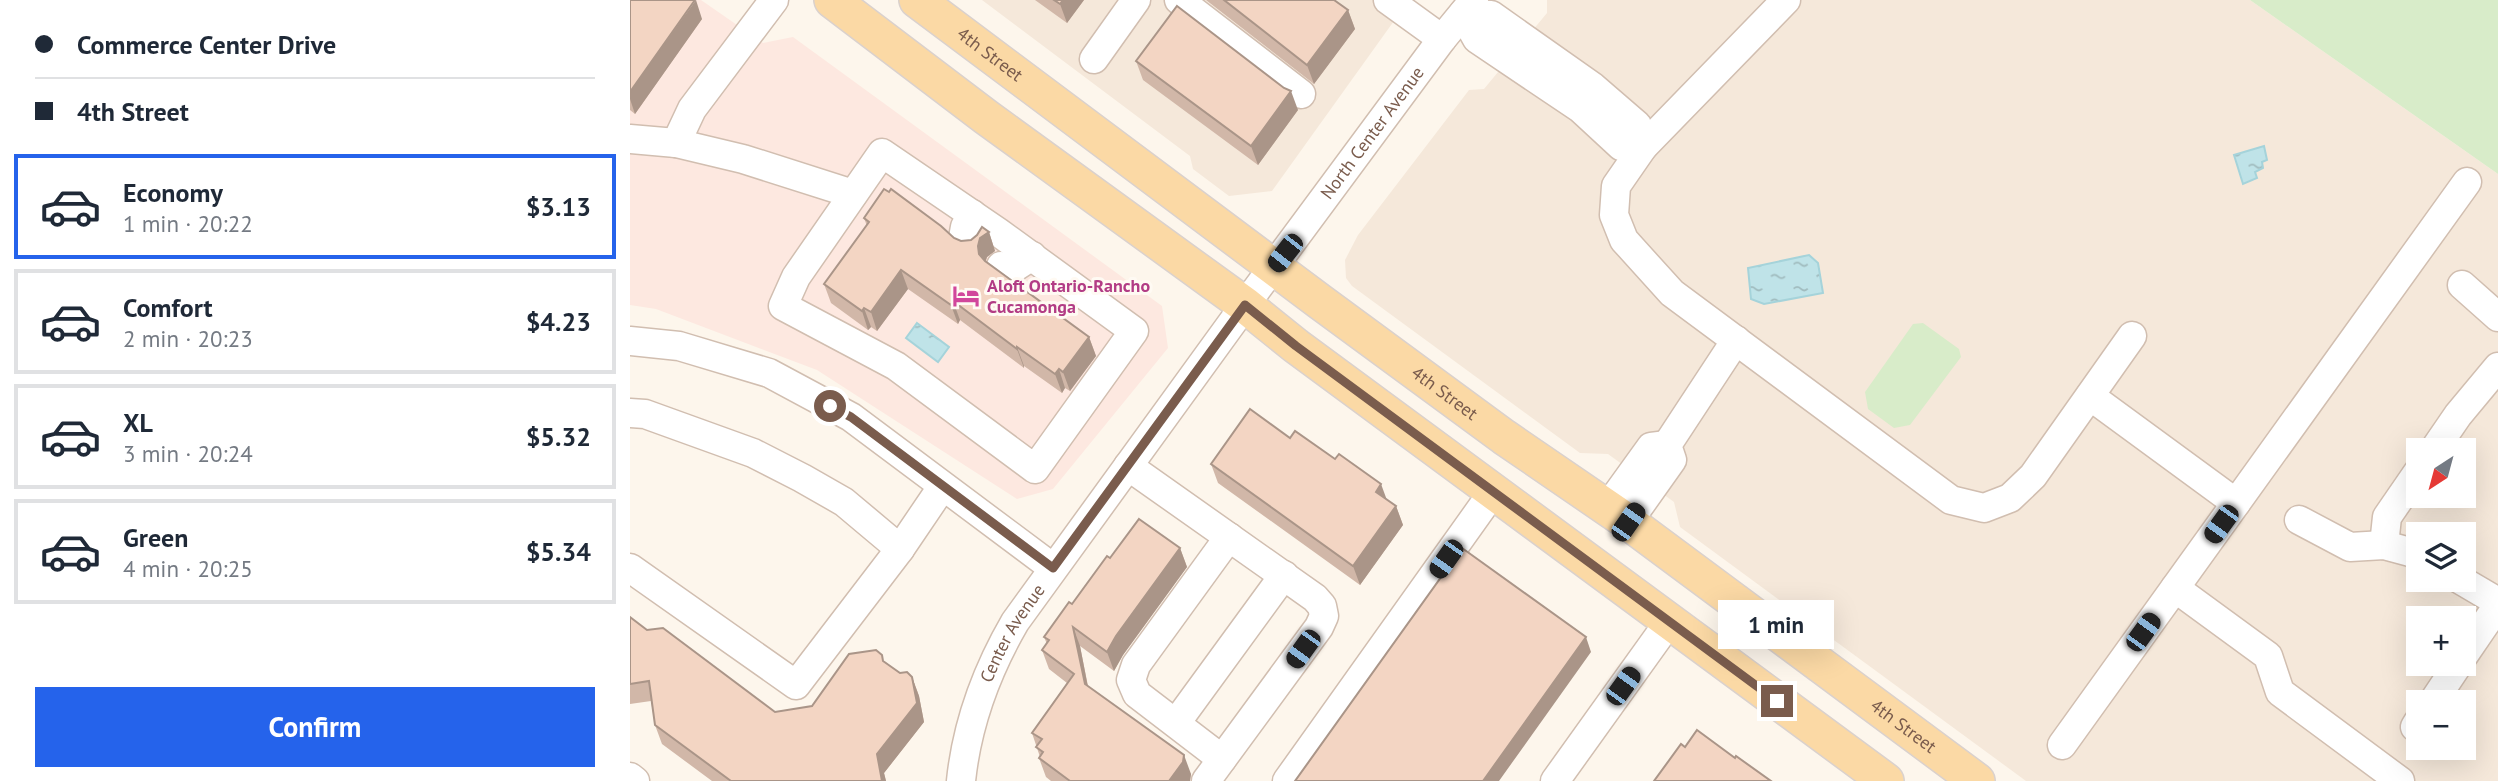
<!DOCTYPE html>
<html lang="en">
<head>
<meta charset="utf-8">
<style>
  body { margin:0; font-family:"PT Sans",sans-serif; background:#f2f2f3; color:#1f2937; height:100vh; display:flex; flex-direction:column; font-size:26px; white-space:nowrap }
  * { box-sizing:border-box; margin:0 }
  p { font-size:23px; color:#747a83 }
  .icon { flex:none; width:38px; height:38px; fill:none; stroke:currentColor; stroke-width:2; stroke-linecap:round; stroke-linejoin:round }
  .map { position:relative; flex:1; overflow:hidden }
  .details { display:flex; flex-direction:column; background:#fff; width:630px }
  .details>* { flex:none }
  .top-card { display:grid; align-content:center; height:154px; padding:0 35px; background:#fff }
  .needle { width:46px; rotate:216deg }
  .fabs { position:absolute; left:1776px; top:438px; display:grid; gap:14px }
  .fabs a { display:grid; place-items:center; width:70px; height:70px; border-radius:0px; background:#fff; box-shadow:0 7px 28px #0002; font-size:35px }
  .end { position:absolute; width:32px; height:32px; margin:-16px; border:9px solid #7a5c4d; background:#fff; box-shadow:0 0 0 4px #fff }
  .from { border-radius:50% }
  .bubble { position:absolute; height:49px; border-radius:0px; background:#fff; box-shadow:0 7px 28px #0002; font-size:23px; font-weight:800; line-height:49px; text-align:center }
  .car { position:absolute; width:21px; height:42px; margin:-21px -10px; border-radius:9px; box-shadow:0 0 5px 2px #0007; background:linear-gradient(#222 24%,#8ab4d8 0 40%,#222 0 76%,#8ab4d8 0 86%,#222 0) }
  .top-card b { display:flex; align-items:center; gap:24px; height:66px; font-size:26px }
  .top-card b+b { border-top:2px solid #e0e1e3 }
  .top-card i { width:18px; height:18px; background:#1f2937 }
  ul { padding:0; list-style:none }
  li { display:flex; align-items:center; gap:21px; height:105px; margin:0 14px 10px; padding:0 21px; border:4px solid #e0e1e3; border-radius:0px }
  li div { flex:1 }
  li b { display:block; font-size:26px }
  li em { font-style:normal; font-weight:800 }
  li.current { border-color:#2563eb }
  li>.icon { width:63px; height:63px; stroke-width:1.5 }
  .primary-button { display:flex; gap:14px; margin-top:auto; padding:14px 35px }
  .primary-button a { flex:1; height:80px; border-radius:0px; background:#2563eb; color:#fff; font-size:28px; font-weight:800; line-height:80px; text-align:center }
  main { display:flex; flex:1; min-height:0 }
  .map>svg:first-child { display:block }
  .residential { fill:#f5e8da; fill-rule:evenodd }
  .commercial { fill:#fde8e0 }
  .green { fill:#d8ecc9 }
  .water { fill:url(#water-ripples); stroke:#a5d3da; stroke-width:2 }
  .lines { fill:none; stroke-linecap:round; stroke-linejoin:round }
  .minor-casing { stroke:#d1beb0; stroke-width:31 }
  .major-casing { stroke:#dad1cd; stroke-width:38 }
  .minor { stroke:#fff; stroke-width:28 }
  .major { stroke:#fbd9a5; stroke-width:35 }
  .wall { fill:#d1b7a8 }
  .shaded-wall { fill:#aa9588 }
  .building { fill:#f3d5c3; stroke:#aa9588; stroke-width:2 }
  .route { stroke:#7a5c4d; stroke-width:9 }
  .labels { text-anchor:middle; stroke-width:6; stroke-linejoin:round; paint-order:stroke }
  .street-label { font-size:18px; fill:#7a5c4d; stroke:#fffaf3 }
  .hotel-label { font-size:18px; font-weight:bold; fill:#b23c85; stroke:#fffaf3; text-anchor:start }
</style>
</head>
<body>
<main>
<section class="details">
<div class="top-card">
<b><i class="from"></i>Commerce Center Drive</b>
<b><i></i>4th Street</b>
</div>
<ul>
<li class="current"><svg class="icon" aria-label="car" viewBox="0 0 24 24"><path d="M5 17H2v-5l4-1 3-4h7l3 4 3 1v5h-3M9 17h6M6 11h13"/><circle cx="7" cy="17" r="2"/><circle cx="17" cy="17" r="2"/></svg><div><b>Economy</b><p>1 min · 20:22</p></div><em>$3.13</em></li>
<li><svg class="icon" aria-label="car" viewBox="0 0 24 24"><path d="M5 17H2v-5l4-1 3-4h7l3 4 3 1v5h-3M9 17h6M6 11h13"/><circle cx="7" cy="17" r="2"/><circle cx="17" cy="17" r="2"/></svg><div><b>Comfort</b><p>2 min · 20:23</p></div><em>$4.23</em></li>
<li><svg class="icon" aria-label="car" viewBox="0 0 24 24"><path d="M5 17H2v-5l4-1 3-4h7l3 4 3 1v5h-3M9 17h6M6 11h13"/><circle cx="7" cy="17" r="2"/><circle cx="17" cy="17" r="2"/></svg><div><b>XL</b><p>3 min · 20:24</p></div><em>$5.32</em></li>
<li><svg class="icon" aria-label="car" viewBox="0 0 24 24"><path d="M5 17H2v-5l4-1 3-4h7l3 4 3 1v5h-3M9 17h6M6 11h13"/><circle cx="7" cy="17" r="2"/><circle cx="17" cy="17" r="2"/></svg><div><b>Green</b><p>4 min · 20:25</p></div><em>$5.34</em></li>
</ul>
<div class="primary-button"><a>Confirm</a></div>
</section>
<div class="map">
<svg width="1868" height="781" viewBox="0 0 1868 781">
  <defs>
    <pattern id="water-ripples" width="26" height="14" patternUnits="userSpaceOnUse" patternTransform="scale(1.75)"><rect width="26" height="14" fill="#bfe3e8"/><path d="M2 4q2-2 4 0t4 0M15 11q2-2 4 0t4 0" fill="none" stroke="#a0bbbe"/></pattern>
  </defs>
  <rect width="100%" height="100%" fill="#fdf6ec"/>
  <!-- residential -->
  <path class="residential" d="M 352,0 L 779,0 L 642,191 L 599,196 L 563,169 L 560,156 Z
    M 917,0 L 1620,0 L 1868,174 L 1868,781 L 1396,781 L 1050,527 L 1044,502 L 978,454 L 950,453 L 722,286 L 716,278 L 715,260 L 728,235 L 839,90 L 854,89 L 917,13 ZM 1788,450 L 1834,450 L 1834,495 L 1788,495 ZM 1788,534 L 1834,534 L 1834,579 L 1788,579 ZM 1788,618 L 1834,618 L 1834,663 L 1788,663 ZM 1788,702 L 1834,702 L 1834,747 L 1788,747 Z"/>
  <!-- commercial -->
  <path class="commercial" d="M 0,0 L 71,0 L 133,43 L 163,37 L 532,306 L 538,348 L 423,489 L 387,499 L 187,370 L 26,309 L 0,305 Z"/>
  <!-- green -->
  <path class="green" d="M 1620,0 L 1868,0 L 1868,174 Z
    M 1293,323 L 1329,349 L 1331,357 L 1280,425 L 1264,428 L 1238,409 L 1235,392 L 1283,324 Z"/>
  <!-- water -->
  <path class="water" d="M 1634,146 L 1637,160 L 1632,162 L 1633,168 L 1625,172 L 1627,178 L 1613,184 L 1604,155 Z
    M 1179,255 L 1188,263 L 1193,293 L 1134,304 L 1121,299 L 1118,268 Z
    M 287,323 L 319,347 L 308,362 L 276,338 Z"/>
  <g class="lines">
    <defs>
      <g id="minor">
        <path d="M 144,0 L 62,109 L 46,143 L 113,159 L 223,194"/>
        <path d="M 549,0 L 671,94"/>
        <path d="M 758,0 L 812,39"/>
        <path d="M 1156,0 L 1013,147 L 986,186 L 984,215 L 994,240 L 1042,293 L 1321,500 L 1354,508 L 1380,498 L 1403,476 L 1502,336"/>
        <path d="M 833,14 L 861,15 L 963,87 L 1007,125 L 1013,147 L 991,146 L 951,109 L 847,39 Z"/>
        <path d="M 464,59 L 506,0"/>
        <path d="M 0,139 L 46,143"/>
        <path d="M 252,153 L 368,232 L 504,331 L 405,469 L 266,366 L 153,306 L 166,277 Z"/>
        <path d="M 341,244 L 333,238 L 335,227 L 342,214"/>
        <path d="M 371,266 L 379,271 L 402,256"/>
        <path d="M 1832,285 L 1868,317"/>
        <path d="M 0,341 L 49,346 L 139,373 L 221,417 L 423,568"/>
        <path d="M 1460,396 L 1606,503"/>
        <path d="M 0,413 L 15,414 L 123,453 L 172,478 L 214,502 L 270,549"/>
        <path d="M 1804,450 L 1828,415 L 1868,367"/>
        <path d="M 498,466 L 685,598 L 692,606 L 694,616 L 689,627 L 576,781"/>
        <path d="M 977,508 L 1021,447 L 1037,445"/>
        <path d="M 1669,520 L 1720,547 L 1754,545 L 1780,552 L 1788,556"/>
        <path d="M 998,522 L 1042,460 L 1037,445 L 1106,340"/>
        <path d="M 1754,545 L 1757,517 L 1788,472"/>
        <path d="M 0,568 L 166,685 L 270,549 L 312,487"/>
        <path d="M 1829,579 L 1868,602"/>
        <path d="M 1545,588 L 1638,656 L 1650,692 L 1770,781"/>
        <path d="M 1834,655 L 1868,605"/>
        <path d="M 1803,702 L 1829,663"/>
        <path d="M 546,723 L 654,575"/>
        <path d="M 1785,727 L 1788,722"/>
        <path d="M 1432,745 L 1837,182"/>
        <path d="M 592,759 L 507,694 L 501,680 L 506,665 L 599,537"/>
        <path d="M 0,777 L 5,781"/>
        <path id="s1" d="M 331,781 C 337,723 356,672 385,622 L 615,305 L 812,39 L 844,0"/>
        <path d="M 657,781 L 863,492"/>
        <path d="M 925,781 L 1039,622"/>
      </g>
      <g id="major">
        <path d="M 202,0 L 356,117 L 615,305 L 666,346 L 1256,781"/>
        <path id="s2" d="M 287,0 L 689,301 L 874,437 L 998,522 L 1347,781"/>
      </g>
    </defs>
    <!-- minor casing -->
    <use href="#minor" class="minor-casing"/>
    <!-- major casing -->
    <use href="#major" class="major-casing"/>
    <!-- minor -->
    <use href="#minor" class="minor"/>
    <!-- major -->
    <use href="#major" class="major"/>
  </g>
  <!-- wall -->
  <path class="wall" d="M 0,0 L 72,19 L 5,114 L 0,110 Z
    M 405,0 L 454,0 L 437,23 Z
    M 576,0 L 704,0 L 718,10 L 725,29 L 684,84 Z
    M 506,61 L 668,110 L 628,165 L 513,80 Z
    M 234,218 L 324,238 L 331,241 L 341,240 L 359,232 L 365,251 L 357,257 L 356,261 L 459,337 L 466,356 L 440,391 L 435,388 L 432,393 L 394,366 L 394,368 L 330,320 L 328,324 L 278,289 L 247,331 L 241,327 L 238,330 L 201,303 L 194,284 L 237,226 Z
    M 660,438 L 766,506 L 773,525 L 730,585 L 588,483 L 581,464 Z
    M 550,548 L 557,567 L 493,655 L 484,671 L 450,646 L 458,686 L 561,774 L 560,781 L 421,781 L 416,777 L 409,758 L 410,757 L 402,733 L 437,683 L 419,669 L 412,650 L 417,644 L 414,637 L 442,604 Z
    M 0,617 L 17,630 L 145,712 L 182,706 L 254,661 L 270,673 L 282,677 L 289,696 L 294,722 L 254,773 L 256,781 L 82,781 L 32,744 L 25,725 L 21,701 L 0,704 Z"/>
  <!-- shaded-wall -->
  <path class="shaded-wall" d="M 66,0 L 72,19 L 5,114 L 0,99 L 0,92 Z
    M 433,0 L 454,0 L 437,23 L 430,4 Z
    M 718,10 L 725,29 L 684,84 L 677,65 Z
    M 661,91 L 668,110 L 628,165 L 621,146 Z
    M 359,232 L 365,251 L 357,257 L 354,265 L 349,254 L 348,246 L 350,238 Z
    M 271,270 L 278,289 L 247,331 L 241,312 Z
    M 323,301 L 330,320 L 328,324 L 321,305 Z
    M 234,308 L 241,327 L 238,330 L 232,311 Z
    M 459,337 L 466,356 L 440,391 L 433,372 Z
    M 387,347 L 394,366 L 394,368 L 387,349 Z
    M 429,369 L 435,388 L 432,393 L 425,374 Z
    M 751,484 L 758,503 L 746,492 Z
    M 766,506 L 773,525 L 730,585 L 723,566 Z
    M 550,548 L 557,567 L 493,655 L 484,671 L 477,652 L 486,636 Z
    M 443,627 L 450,646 L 461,703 L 455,684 Z
    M 956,637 L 961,652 L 869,781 L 853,781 Z
    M 282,677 L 289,696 L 294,722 L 254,773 L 256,781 L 252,781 L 247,754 Z
    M 554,755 L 561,774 L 560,781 L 539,781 Z"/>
  <!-- building -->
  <path class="building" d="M 0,0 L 65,0 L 0,92 Z
    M 424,0 L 433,0 L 430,4 Z
    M 594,0 L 704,0 L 718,10 L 677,65 Z
    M 547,6 L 654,88 L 661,91 L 621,146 L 506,61 Z
    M 254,189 L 259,192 L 261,189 L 311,226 L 324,238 L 331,241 L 341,240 L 347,235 L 352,227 L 359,232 L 350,238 L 348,246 L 349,254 L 355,261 L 459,337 L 433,372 L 429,369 L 425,374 L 387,347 L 387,349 L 323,301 L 321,305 L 271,270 L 241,312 L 234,308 L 232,311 L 194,284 L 239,222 L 234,218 Z
    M 620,409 L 660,438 L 665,431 L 705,459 L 709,454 L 751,484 L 746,492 L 766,506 L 723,566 L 581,464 Z
    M 509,519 L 550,548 L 486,636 L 477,652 L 443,627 L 455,684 L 554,755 L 553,762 L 539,781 L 440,781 L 409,758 L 413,752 L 406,747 L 412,739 L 402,733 L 444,674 L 412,650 L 419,640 L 414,637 L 439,602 L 442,604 L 477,556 L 480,558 Z
    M 832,548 L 956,637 L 853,781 L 665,781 Z
    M 0,617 L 17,630 L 33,628 L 145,712 L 182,706 L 219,654 L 246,650 L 252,655 L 253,661 L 270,673 L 277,672 L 282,677 L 287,703 L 247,754 L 252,781 L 101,781 L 25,725 L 19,681 L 0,684 Z
    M 1067,730 L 1105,758 L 1106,756 L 1141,781 L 1024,781 L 1051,744 L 1055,747 Z"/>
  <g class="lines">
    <!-- route -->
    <path class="route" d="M 200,406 L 221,417 L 423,568 L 615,305 L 666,346 L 1147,701"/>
  </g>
  <!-- icons -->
  <defs>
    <symbol id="hotel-bare" viewBox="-9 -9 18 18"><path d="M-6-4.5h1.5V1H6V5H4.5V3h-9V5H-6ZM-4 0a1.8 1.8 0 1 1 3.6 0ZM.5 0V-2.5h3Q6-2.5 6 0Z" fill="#d1479c" stroke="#fffaf3" stroke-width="2.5" paint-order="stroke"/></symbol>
  </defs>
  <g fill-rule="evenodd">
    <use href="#hotel-bare" x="317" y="277" width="38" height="38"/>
  </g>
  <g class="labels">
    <!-- street labels -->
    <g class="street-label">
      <text dy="6" stroke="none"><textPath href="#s2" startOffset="91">4th Street</textPath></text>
      <text dy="6" stroke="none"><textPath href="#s1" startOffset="775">North Center Avenue</textPath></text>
      <text dy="6" stroke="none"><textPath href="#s2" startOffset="658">4th Street</textPath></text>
      <text dy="6" stroke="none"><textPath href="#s1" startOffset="158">Center Avenue</textPath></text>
      <text dy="6" stroke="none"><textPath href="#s2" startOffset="1225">4th Street</textPath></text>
    </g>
    <!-- hotel labels -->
    <g class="hotel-label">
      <text x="357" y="292">Aloft Ontario-Rancho<tspan x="357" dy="21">Cucamonga</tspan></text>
    </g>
  </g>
</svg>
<div class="fabs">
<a><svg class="needle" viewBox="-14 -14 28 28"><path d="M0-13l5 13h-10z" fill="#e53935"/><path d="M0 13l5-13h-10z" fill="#747a83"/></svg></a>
<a><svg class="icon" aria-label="layers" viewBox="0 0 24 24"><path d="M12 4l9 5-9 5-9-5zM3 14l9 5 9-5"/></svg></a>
<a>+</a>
<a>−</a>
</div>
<i class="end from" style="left:200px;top:406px"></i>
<i class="end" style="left:1147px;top:701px"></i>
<div class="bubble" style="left:1088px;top:600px;width:116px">1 min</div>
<i class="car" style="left:655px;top:253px;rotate:218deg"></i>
<i class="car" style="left:998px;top:522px;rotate:35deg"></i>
<i class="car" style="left:1591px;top:524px;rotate:216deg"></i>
<i class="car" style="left:816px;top:559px;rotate:215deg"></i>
<i class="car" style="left:1513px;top:632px;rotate:36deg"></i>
<i class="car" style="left:673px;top:649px;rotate:216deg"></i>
<i class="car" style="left:993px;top:686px;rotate:36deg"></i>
</div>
</main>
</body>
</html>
